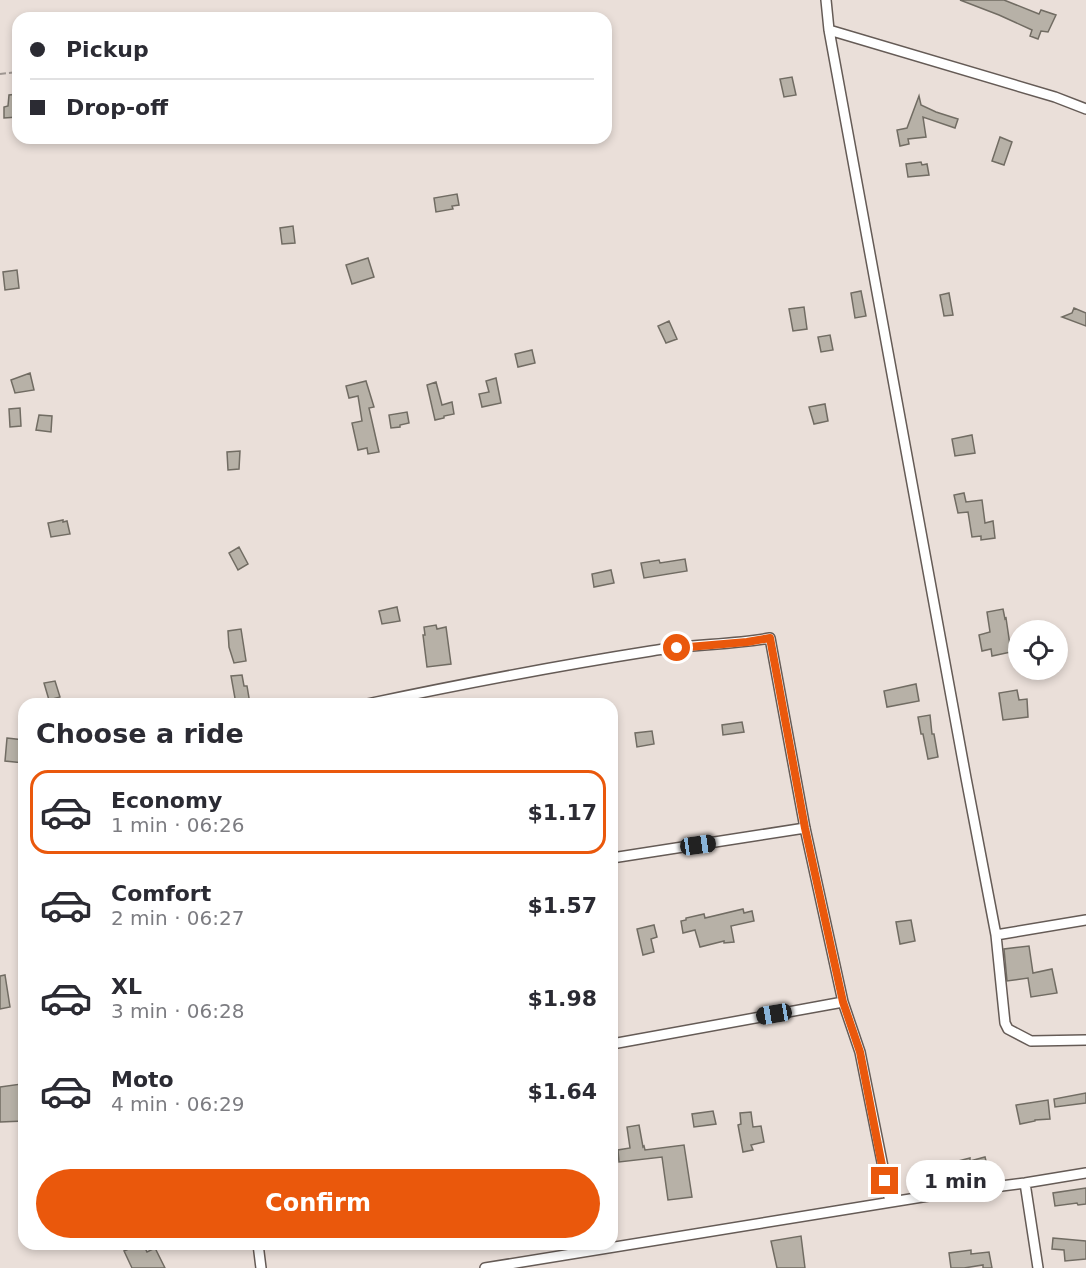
<!DOCTYPE html>
<html lang="en">
<head>
<meta charset="utf-8">
<style>
  body { margin:0; font-family:"DejaVu Sans",sans-serif; background:#f7f7f7; color:#2b2b33; height:100vh; display:flex; flex-direction:column; font-size:22px; white-space:nowrap }
  * { box-sizing:border-box; margin:0 }
  p { font-size:20px; color:#7c7c81 }
  .icon { flex:none; width:33px; height:33px; fill:none; stroke:currentColor; stroke-width:2; stroke-linecap:round; stroke-linejoin:round }
  .map { position:relative; flex:1; overflow:hidden }
  .side { position:absolute; left:18px; top:698px; width:600px; height:552px; display:flex; flex-direction:column; background:#fff; border-radius:18px; box-shadow:0 3px 9px #0003 }
  .side>* { flex:none }
  .banner { position:absolute; left:12px; top:12px; width:600px; height:132px; border-radius:18px; box-shadow:0 3px 9px #0003; display:grid; align-content:center; height:132px; padding:0 18px; background:#fff }
  .fabs { position:absolute; left:1008px; top:620px; display:grid; gap:12px }
  .fabs a { display:grid; place-items:center; width:60px; height:60px; border-radius:50%; background:#fff; box-shadow:0 3px 9px #0003; font-size:30px }
  .end { position:absolute; width:27px; height:27px; margin:-14px; border:8px solid #ea580c; background:#fff; box-shadow:0 0 0 3px #fff }
  .from { border-radius:50% }
  .bubble { position:absolute; height:42px; border-radius:21px; background:#fff; box-shadow:0 3px 9px #0003; font-size:20px; font-weight:700; line-height:42px; text-align:center }
  .car { position:absolute; width:18px; height:36px; margin:-18px -9px; border-radius:8px; box-shadow:0 0 4px 2px #0007; background:linear-gradient(#222 24%,#8ab4d8 0 40%,#222 0 76%,#8ab4d8 0 86%,#222 0) }
  .banner b { display:flex; align-items:center; gap:21px; height:57px; font-size:22px }
  .banner b+b { border-top:2px solid #e1e1e2 }
  .banner i { width:15px; height:15px; background:#2b2b33 }
  ul { padding:0; list-style:none }
  li { display:flex; align-items:center; gap:18px; height:84px; margin:0 12px 9px; padding:0 6px; border:3px solid transparent; border-radius:18px }
  li div { flex:1 }
  li b { display:block; font-size:22px }
  li em { font-style:normal; font-weight:700 }
  li.on { border-color:#ea580c }
  li>.icon { width:54px; height:54px; stroke-width:1.5 }
  h2 { padding:0 18px; font-size:27px; line-height:72px }
  .cta { display:flex; gap:12px; margin-top:auto; padding:12px 18px }
  .cta a { flex:1; height:69px; border-radius:36px; background:#ea580c; color:#fff; font-size:24px; font-weight:700; line-height:69px; text-align:center }
  .map>svg:first-child { display:block }
  .building { fill:#b7b1a7; stroke:#716c63; stroke-width:1.5 }
  .lines { fill:none; stroke-linecap:round; stroke-linejoin:round }
  .street-casing { stroke:#655b56; stroke-width:12 }
  .path { stroke:#9f9792; stroke-width:2; stroke-dasharray:6 3; stroke-linecap:butt }
  .street { stroke:#fff; stroke-width:9 }
  .route { stroke:#ea580c; stroke-width:8 }
</style>
</head>
<body>
<div class="map">
<svg width="1086" height="1268" viewBox="0 0 1086 1268">
  <rect width="100%" height="100%" fill="#eadfd9"/>
  <!-- building -->
  <path class="building" d="M 960,0 L 1004,0 L 1039,14 L 1041,10 L 1056,15 L 1048,32 L 1041,31 L 1038,39 L 1030,36 L 1032,30 L 999,15 Z
    M 792,77 L 796,95 L 784,97 L 780,79 Z
    M 18,94 L 18,117 L 4,118 L 4,107 L 8,106 L 9,95 Z
    M 919,96 L 921,105 L 936,112 L 958,119 L 955,128 L 923,117 L 926,137 L 908,139 L 909,144 L 900,146 L 897,130 L 907,128 Z
    M 1000,137 L 1012,142 L 1004,165 L 992,161 Z
    M 921,162 L 922,165 L 927,164 L 929,175 L 908,177 L 906,164 Z
    M 457,194 L 459,205 L 452,206 L 453,209 L 436,212 L 434,198 Z
    M 293,226 L 295,243 L 282,244 L 280,228 Z
    M 368,258 L 374,277 L 352,284 L 346,265 Z
    M 17,270 L 19,288 L 5,290 L 3,272 Z
    M 861,291 L 866,316 L 855,318 L 851,293 Z
    M 949,293 L 953,315 L 944,316 L 940,295 Z
    M 804,307 L 807,329 L 793,331 L 789,309 Z
    M 1074,308 L 1086,313 L 1086,326 L 1062,317 L 1072,313 Z
    M 669,321 L 677,339 L 666,343 L 658,326 Z
    M 830,335 L 833,350 L 821,352 L 818,337 Z
    M 532,350 L 535,363 L 518,367 L 515,354 Z
    M 30,373 L 34,390 L 15,393 L 11,380 Z
    M 496,378 L 501,403 L 482,407 L 479,394 L 489,392 L 486,381 Z
    M 366,381 L 374,407 L 369,408 L 379,452 L 368,454 L 367,448 L 358,450 L 352,423 L 362,421 L 358,396 L 349,398 L 346,386 Z
    M 436,382 L 442,405 L 452,402 L 454,414 L 444,416 L 444,418 L 435,420 L 427,385 Z
    M 825,404 L 828,421 L 814,424 L 809,407 Z
    M 20,408 L 21,426 L 10,427 L 9,409 Z
    M 407,412 L 409,423 L 400,425 L 400,427 L 391,428 L 389,415 Z
    M 39,415 L 52,416 L 51,432 L 36,430 Z
    M 972,435 L 975,453 L 955,456 L 952,439 Z
    M 240,451 L 239,469 L 228,470 L 227,452 Z
    M 964,493 L 966,502 L 982,500 L 985,523 L 993,521 L 995,538 L 981,540 L 981,536 L 972,537 L 968,512 L 958,513 L 954,495 Z
    M 63,520 L 63,522 L 67,521 L 70,534 L 51,537 L 48,523 Z
    M 239,547 L 248,564 L 238,570 L 229,553 Z
    M 685,559 L 687,571 L 644,578 L 641,563 L 659,560 L 660,563 Z
    M 611,570 L 614,583 L 594,587 L 592,574 Z
    M 397,607 L 400,621 L 382,624 L 379,611 Z
    M 1003,609 L 1005,619 L 1006,618 L 1011,652 L 992,656 L 991,649 L 982,651 L 979,635 L 990,632 L 987,612 Z
    M 436,625 L 437,629 L 446,627 L 451,664 L 427,667 L 423,635 L 425,635 L 424,627 Z
    M 241,629 L 246,661 L 234,663 L 229,647 L 228,631 Z
    M 242,675 L 244,686 L 247,686 L 250,704 L 236,704 L 231,676 Z
    M 55,681 L 60,697 L 49,700 L 44,683 Z
    M 916,684 L 919,701 L 887,707 L 884,691 Z
    M 1017,690 L 1019,700 L 1027,699 L 1028,717 L 1003,720 L 999,693 Z
    M 930,715 L 932,734 L 934,734 L 938,757 L 928,759 L 923,734 L 921,734 L 918,717 Z
    M 742,722 L 744,732 L 723,735 L 722,725 Z
    M 652,731 L 654,744 L 637,747 L 635,733 Z
    M 7,738 L 24,740 L 24,763 L 5,761 Z
    M 743,909 L 744,913 L 752,911 L 754,921 L 731,926 L 734,942 L 724,943 L 724,941 L 700,947 L 695,930 L 683,933 L 681,921 L 686,920 L 686,918 L 704,914 L 705,918 Z
    M 911,920 L 915,941 L 900,944 L 896,922 Z
    M 654,925 L 657,937 L 651,939 L 654,952 L 643,955 L 637,929 Z
    M 1029,946 L 1033,973 L 1052,969 L 1057,993 L 1031,997 L 1028,978 L 1007,981 L 1004,949 Z
    M 5,975 L 10,1007 L 0,1009 L 0,976 Z
    M 21,1084 L 21,1089 L 24,1088 L 24,1121 L 0,1122 L 0,1087 Z
    M 1086,1093 L 1086,1103 L 1055,1107 L 1054,1099 Z
    M 1048,1100 L 1050,1119 L 1035,1120 L 1035,1121 L 1020,1124 L 1016,1105 Z
    M 713,1111 L 716,1124 L 694,1127 L 692,1114 Z
    M 751,1112 L 753,1127 L 761,1126 L 764,1142 L 751,1145 L 753,1150 L 743,1152 L 738,1125 L 741,1124 L 740,1113 Z
    M 639,1125 L 643,1147 L 644,1146 L 645,1150 L 684,1145 L 692,1197 L 668,1200 L 662,1157 L 619,1162 L 618,1150 L 630,1148 L 627,1127 Z
    M 985,1157 L 988,1169 L 961,1176 L 958,1161 L 970,1158 L 970,1161 Z
    M 1086,1188 L 1086,1204 L 1078,1205 L 1077,1203 L 1055,1206 L 1053,1193 Z
    M 801,1236 L 805,1268 L 777,1268 L 771,1241 Z
    M 1053,1238 L 1086,1241 L 1086,1259 L 1065,1261 L 1064,1250 L 1052,1249 Z
    M 140,1244 L 143,1244 L 147,1252 L 155,1248 L 165,1268 L 132,1268 L 124,1251 Z
    M 971,1250 L 971,1254 L 989,1252 L 992,1268 L 983,1268 L 983,1265 L 964,1268 L 951,1268 L 949,1253 Z"/>
  <g class="lines">
    <defs>
      <path id="street" d="M 826,0 L 829,30 L 966,778 L 996,935 L 1005,1023 L 1008,1029 L 1031,1041 L 1086,1040
        M 829,30 L 1055,97 L 1086,109
        M 367,704 C 462,684 556,666 651,651 C 691,644 731,645 770,638 L 805,828 L 843,1002 L 612,1044
        M 612,858 L 805,828
        M 996,935 L 1086,920
        M 843,1002 L 860,1052 L 890,1202
        M 1025,1183 L 1038,1268
        M 258,1244 L 261,1268
        M 485,1268 L 947,1193 L 1025,1183 L 1086,1173"/>
    </defs>
    <!-- street casing -->
    <use href="#street" class="street-casing"/>
    <!-- path -->
    <path class="path" d="M 0,74 L 18,72"/>
    <!-- street -->
    <use href="#street" class="street"/>
  </g>
  <g class="lines">
    <!-- route -->
    <path class="route" d="M 677,648 L 747,642 L 770,638 L 805,828 L 843,1002 L 860,1052 L 885,1181"/>
  </g>
</svg>
<div class="fabs">
<a><svg class="icon" aria-label="locate" viewBox="0 0 24 24"><circle cx="12" cy="12" r="6"/><path d="M12 2v4M12 18v4M2 12h4M18 12h4"/></svg></a>
</div>
<i class="end from" style="left:677px;top:648px"></i>
<i class="end" style="left:885px;top:1181px"></i>
<div class="bubble" style="left:906px;top:1160px;width:99px">1 min</div>
<i class="car" style="left:698px;top:845px;rotate:82deg"></i>
<i class="car" style="left:774px;top:1014px;rotate:260deg"></i>
<div class="banner">
<b><i class="from"></i>Pickup</b>
<b><i></i>Drop-off</b>
</div>
<section class="side">
<h2>Choose a ride</h2>
<ul>
<li class="on"><svg class="icon" aria-label="car" viewBox="0 0 24 24"><path d="M5 17H2v-5l4-1 3-4h7l3 4 3 1v5h-3M9 17h6M6 11h13"/><circle cx="7" cy="17" r="2"/><circle cx="17" cy="17" r="2"/></svg><div><b>Economy</b><p>1 min · 06:26</p></div><em>$1.17</em></li>
<li><svg class="icon" aria-label="car" viewBox="0 0 24 24"><path d="M5 17H2v-5l4-1 3-4h7l3 4 3 1v5h-3M9 17h6M6 11h13"/><circle cx="7" cy="17" r="2"/><circle cx="17" cy="17" r="2"/></svg><div><b>Comfort</b><p>2 min · 06:27</p></div><em>$1.57</em></li>
<li><svg class="icon" aria-label="car" viewBox="0 0 24 24"><path d="M5 17H2v-5l4-1 3-4h7l3 4 3 1v5h-3M9 17h6M6 11h13"/><circle cx="7" cy="17" r="2"/><circle cx="17" cy="17" r="2"/></svg><div><b>XL</b><p>3 min · 06:28</p></div><em>$1.98</em></li>
<li><svg class="icon" aria-label="car" viewBox="0 0 24 24"><path d="M5 17H2v-5l4-1 3-4h7l3 4 3 1v5h-3M9 17h6M6 11h13"/><circle cx="7" cy="17" r="2"/><circle cx="17" cy="17" r="2"/></svg><div><b>Moto</b><p>4 min · 06:29</p></div><em>$1.64</em></li>
</ul>
<div class="cta"><a>Confirm</a></div>
</section>
</div>
</body>
</html>
